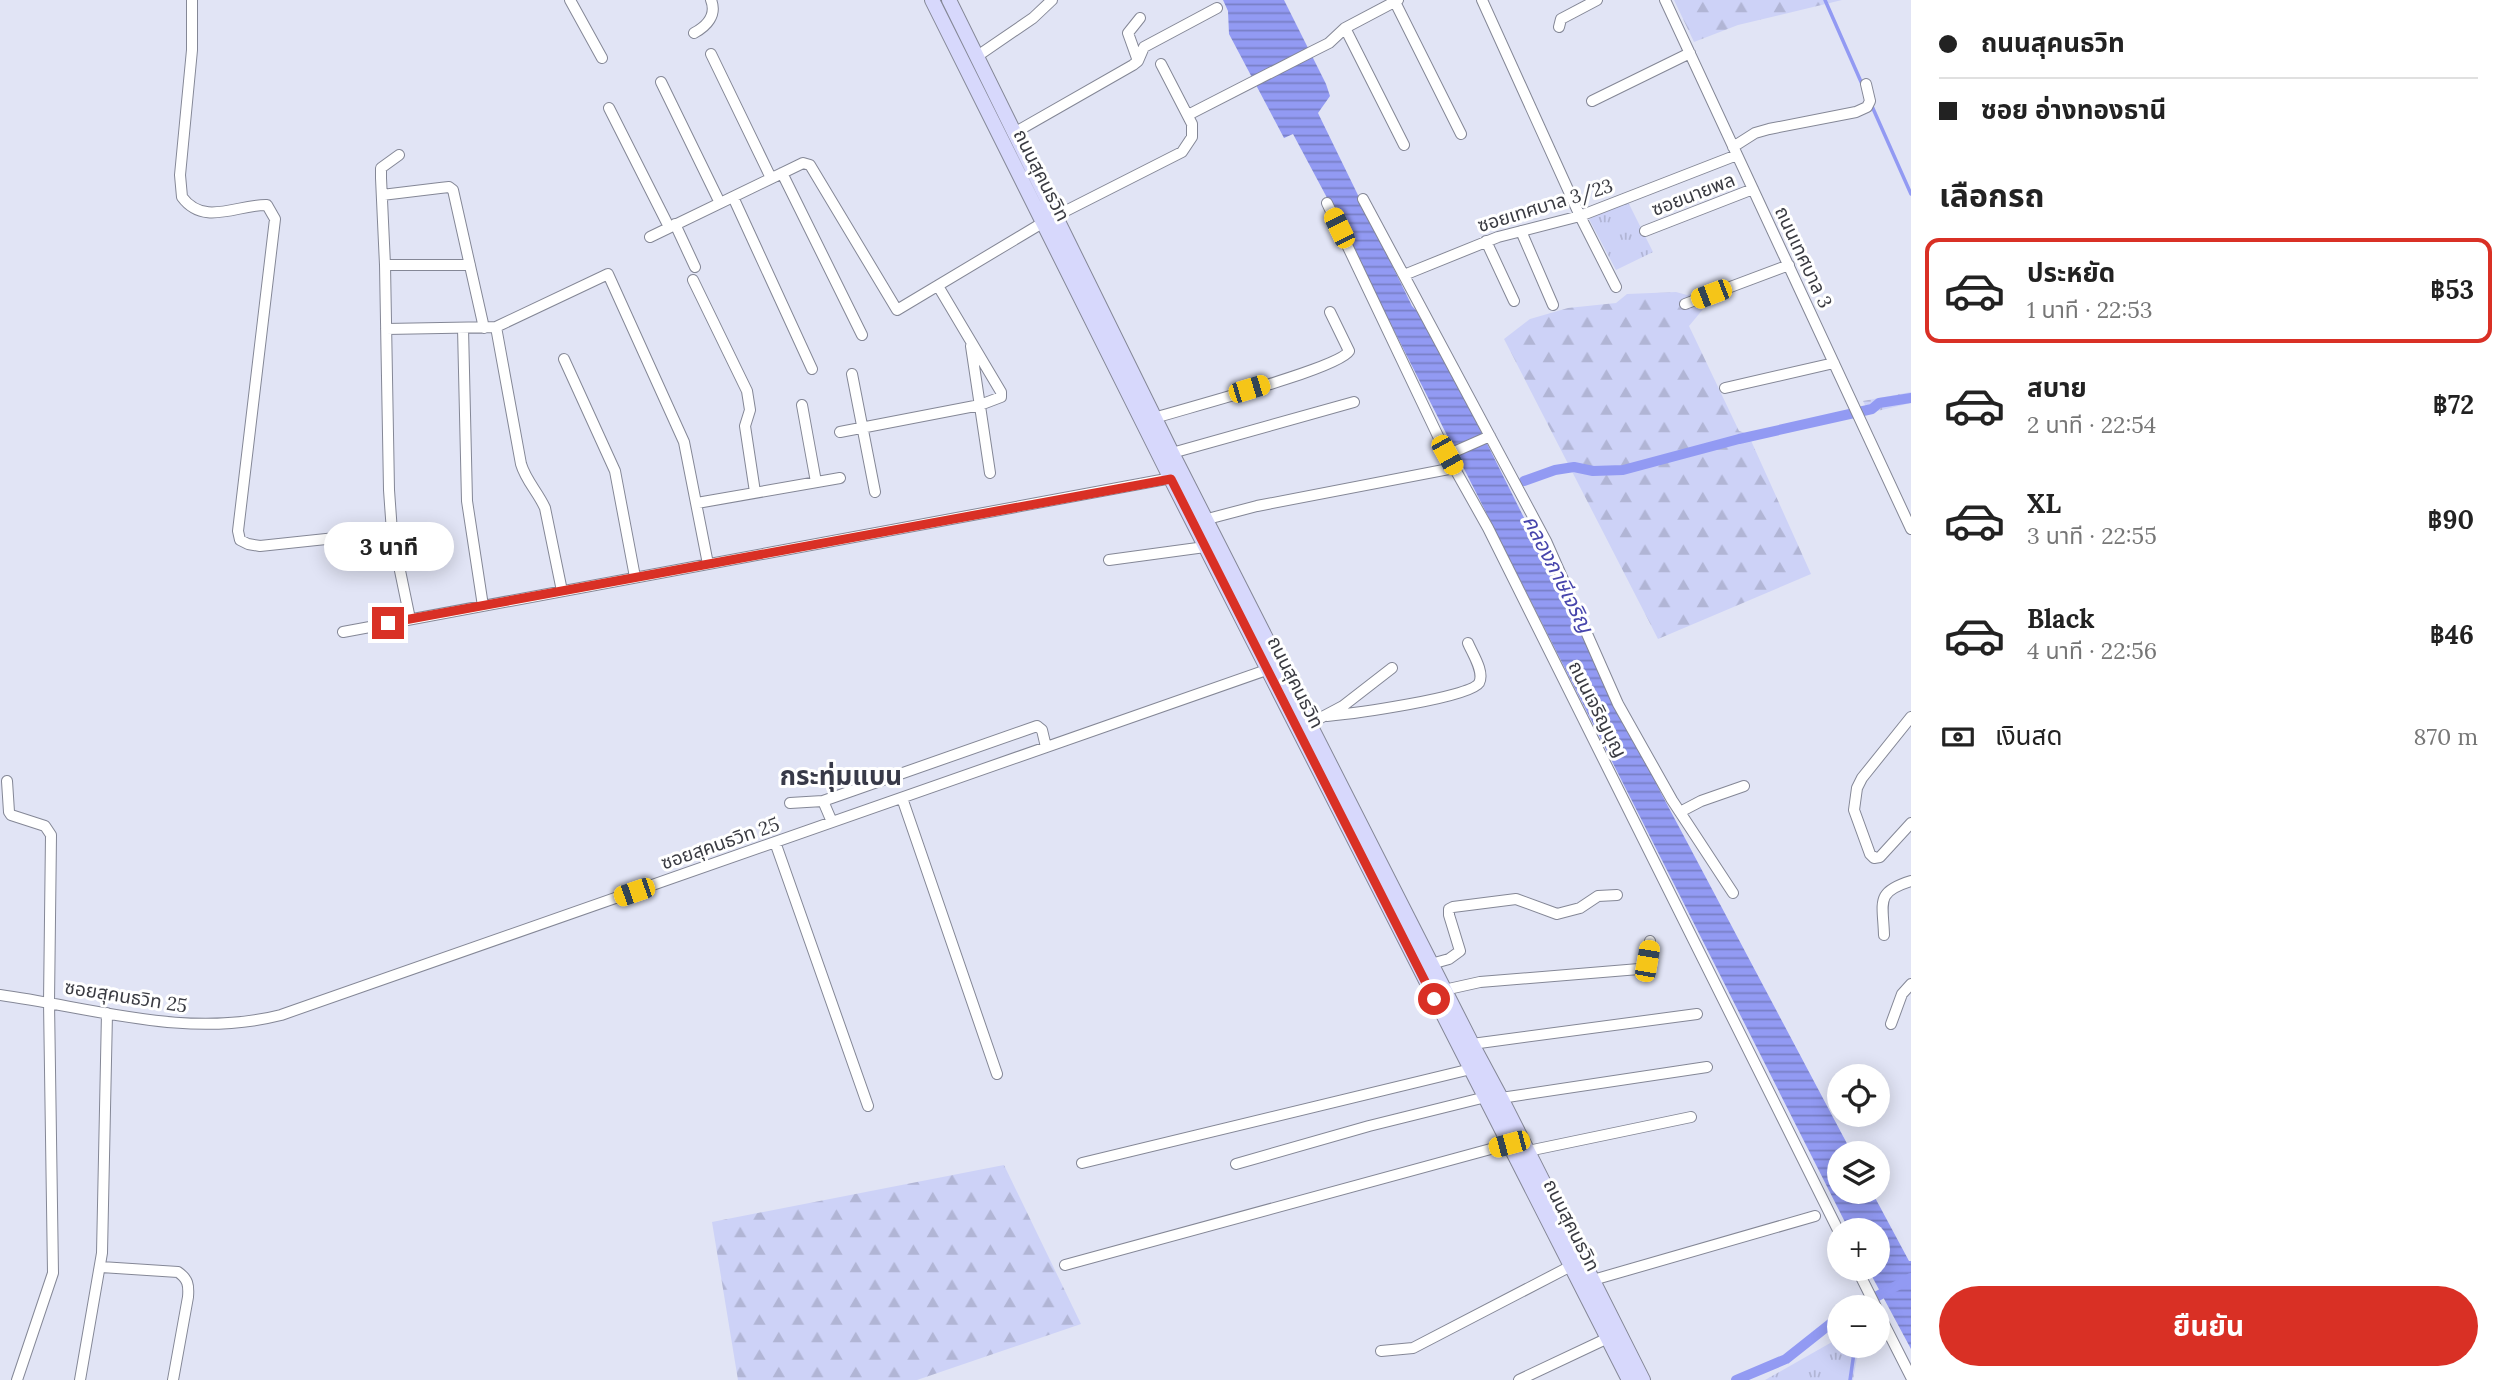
<!DOCTYPE html>
<html lang="th">
<head>
<meta charset="utf-8">
<style>
  body { margin:0; font-family:Lora,"Noto Sans Thai",serif; background:#f6f6f6; color:#222; height:100vh; display:flex; flex-direction:column; font-size:26px; white-space:nowrap }
  * { box-sizing:border-box; margin:0 }
  p { font-size:23px; color:#767676 }
  .icon { flex:none; width:38px; height:38px; fill:none; stroke:currentColor; stroke-width:2; stroke-linecap:round; stroke-linejoin:round }
  .map { position:relative; flex:1; overflow:hidden }
  .details { display:flex; flex-direction:column; background:#fff; width:595px }
  .details>* { flex:none }
  .guide { display:grid; align-content:center; height:154px; padding:0 28px; background:#fff }
  .controls { position:absolute; left:1827px; top:1064px; display:grid; gap:14px }
  .controls a { display:grid; place-items:center; width:63px; height:63px; border-radius:50%; background:#fff; box-shadow:0 4px 18px #0003; font-size:35px }
  .end { position:absolute; width:32px; height:32px; margin:-16px; border:9px solid #d93025; background:#fff; box-shadow:0 0 0 4px #fff }
  .from { border-radius:50% }
  .bubble { position:absolute; height:49px; border-radius:24px; background:#fff; box-shadow:0 4px 18px #0003; font-size:23px; font-weight:700; line-height:49px; text-align:center }
  .car { position:absolute; width:21px; height:42px; margin:-21px -10px; border-radius:9px; box-shadow:0 0 5px 2px #0007; background:linear-gradient(#f5c518 24%,#345 0 40%,#f5c518 0 76%,#345 0 86%,#f5c518 0) }
  .guide b { display:flex; align-items:center; gap:24px; height:66px; font-size:26px }
  .guide b+b { border-top:2px solid #e0e0e0 }
  .guide i { width:18px; height:18px; background:#222 }
  ul { padding:0; list-style:none }
  li { display:flex; align-items:center; gap:21px; height:105px; margin:0 14px 10px; padding:0 14px; border:4px solid transparent; border-radius:14px }
  li div { flex:1 }
  li b { display:block; font-size:26px }
  li em { font-style:normal; font-weight:700 }
  li.selected { border-color:#d93025 }
  li>.icon { width:63px; height:63px; stroke-width:1.5 }
  h2 { padding:0 28px; font-size:32px; line-height:84px }
  .pay { display:flex; align-items:center; gap:18px; height:77px; padding:0 28px; font-size:26px }
  .pay p { margin-inline-start:auto }
  .button { display:flex; gap:14px; margin-top:auto; padding:14px 28px }
  .button a { flex:1; height:80px; border-radius:42px; background:#d93025; color:#fff; font-size:28px; font-weight:700; line-height:80px; text-align:center }
  main { display:flex; flex:1; min-height:0 }
  .map>svg:first-child { display:block }
  .grass { fill:url(#grass-tufts) }
  .forest { fill:url(#forest-firs) }
  .wetland { fill:url(#wetland-marsh) }
  .water { fill:url(#water-rules) }
  .lines { fill:none; stroke-linecap:round; stroke-linejoin:round }
  .stream { stroke:#929af3; stroke-width:3.5 }
  .canal { stroke:#929af3; stroke-width:10 }
  .street-casing { stroke:#848796; stroke-width:12 }
  .secondary-casing { stroke:#848796; stroke-width:16 }
  .street { stroke:#fff; stroke-width:10 }
  .secondary { stroke:#d7d8fc; stroke-width:14 }
  .route { stroke:#d93025; stroke-width:9 }
  .labels { text-anchor:middle; stroke-width:6; stroke-linejoin:round; paint-order:stroke }
  .street-label { font-size:19px; fill:#3a3b42; stroke:#fff }
  .water-label { font-size:21px; font-style:italic; fill:#4745ac; stroke:#fff }
  .district-label { font-size:26px; font-weight:bold; fill:#383a48; stroke:#fff }
</style>
</head>
<body>
<main>
<div class="map">
<svg width="1911" height="1380" viewBox="0 0 1911 1380">
  <defs>
    <pattern id="grass-tufts" width="24" height="20" patternUnits="userSpaceOnUse" patternTransform="scale(1.75)"><rect width="24" height="20" fill="#cdd2f7"/><path d="M3 7l-1-3M5 7V3M7 7l1-3M15 17l-1-3M17 17v-4M19 17l1-3" fill="none" stroke="#b1b5d5"/></pattern>
    <pattern id="forest-firs" width="22" height="20" patternUnits="userSpaceOnUse" patternTransform="scale(1.75)"><rect width="22" height="20" fill="#cdd2f7"/><path d="M5 1l3.5 6h-7zM16 11l3.5 6h-7z" fill="#b1b5d5"/></pattern>
    <pattern id="wetland-marsh" width="20" height="14" patternUnits="userSpaceOnUse" patternTransform="scale(1.75)"><rect width="20" height="14" fill="#cdd2f7"/><path d="M1 5h8M5 5V1M11 12h8M15 12V8" fill="none" stroke="#b1b5d5"/></pattern>
    <pattern id="water-rules" width="6" height="5" patternUnits="userSpaceOnUse" patternTransform="scale(1.75)"><rect width="6" height="5" fill="#929af3"/><path d="M0 2.5h6" fill="none" stroke="#787fc6"/></pattern>
  </defs>
  <rect width="100%" height="100%" fill="#e1e4f5"/>
  <!-- grass -->
  <path class="grass" d="M 1628,202 L 1653,252 L 1616,270 L 1589,219 Z
    M 1839,1335 L 1839,1346 L 1859,1346 L 1853,1380 L 1765,1380 L 1832,1342 Z"/>
  <!-- forest -->
  <path class="forest" d="M 1674,0 L 1842,0 L 1738,25 L 1694,42 Z
    M 1707,289 L 1704,308 L 1689,326 L 1739,431 L 1748,434 L 1811,574 L 1658,639 L 1504,339 L 1530,319 L 1568,308 L 1616,303 L 1627,294 L 1676,292 L 1687,295 Z
    M 1004,1165 L 1081,1324 L 917,1380 L 738,1380 L 712,1222 Z"/>
  <!-- wetland -->
  <path class="wetland" d="M 1911,392 L 1911,403 L 1869,413 L 1863,401 Z"/>
  <!-- water -->
  <path class="water" d="M 1223,0 L 1284,0 L 1326,84 L 1330,96 L 1318,113 L 1412,306 L 1426,321 L 1661,793 L 1852,1153 L 1839,1153 L 1839,1192 L 1872,1192 L 1909,1261 L 1911,1261 L 1911,1349 L 1868,1269 L 1878,1269 L 1878,1230 L 1849,1230 L 1325,194 L 1293,134 L 1284,138 L 1229,34 L 1228,11 Z"/>
  <g class="lines">
    <!-- stream -->
    <path class="stream" d="M 1825,0 L 1862,84
      M 1871,104 L 1911,194
      M 1878,1337 L 1880,1338
      M 1850,1380 L 1855,1346"/>
    <!-- canal -->
    <path class="canal" d="M 1524,481 L 1555,470 L 1574,467 L 1593,471 L 1623,470 L 1739,439 L 1872,409 L 1879,403 L 1911,398
      M 1857,1307 L 1911,1278
      M 1736,1380 L 1786,1359 L 1839,1317"/>
    <defs>
      <path id="street" d="M 192,0 L 192,50 L 180,175 L 182,197 C 204,227 238,204 267,205 L 275,219 L 238,531 L 240,540 L 248,544 L 260,546 L 392,532
        M 570,0 L 602,58
        M 1394,0 L 1461,134
        M 1482,0 L 1580,216 L 1616,287
        M 1665,0 L 1911,529
        M 1559,27 L 1561,19 L 1597,0
        M 1345,28 L 1404,145
        M 694,33 C 707,26 717,15 711,0
        M 711,54 L 771,178
        M 976,57 L 1033,18 L 1052,0
        M 1138,61 L 1128,33 L 1140,18
        M 661,82 L 720,203
        M 1592,101 L 1690,53
        M 609,108 L 669,227
        M 1188,115 L 1313,51 L 1329,43 L 1345,28 L 1398,0
        M 1014,133 L 1133,65 L 1138,61 L 1144,47 L 1217,8
        M 1733,147 L 1755,133 L 1769,129 L 1856,112 L 1867,107 L 1870,101 L 1866,84
        M 399,155 L 381,168 L 381,178 L 385,265 L 389,490 L 392,532 L 410,619
        M 782,173 L 862,335
        M 382,195 L 440,188 L 449,187 L 453,190 L 484,328
        M 733,197 L 812,369
        M 1363,199 L 1546,541 L 1618,704 L 1672,800 L 1733,893
        M 1327,203 L 1447,455 L 1488,528 L 1839,1232
        M 675,224 L 695,267
        M 1521,231 L 1553,305
        M 1645,231 L 1753,189
        M 650,237 L 803,163 L 810,165 L 897,310 L 1044,222 L 1182,152 L 1192,137 L 1192,124 L 1161,64
        M 1486,241 L 1514,301
        M 385,265 L 470,265
        M 1404,275 L 1498,237 L 1580,216 L 1737,155
        M 693,280 L 747,391 L 750,410 L 745,426 L 755,492
        M 1685,304 L 1789,265
        M 496,327 L 521,464 C 526,481 538,492 545,508 L 562,591
        M 463,328 L 467,501 L 483,606
        M 386,329 L 496,327 L 608,274 L 684,442 L 708,564
        M 971,346 L 990,473
        M 564,359 L 615,471 L 635,577
        M 852,374 L 875,492
        M 1725,388 L 1834,363
        M 802,405 L 816,482
        M 1148,420 C 1178,410 1339,369 1349,351 L 1330,312
        M 840,432 L 980,405 L 1001,397 L 1001,392 L 938,286
        M 1172,453 L 1354,402
        M 1447,455 L 1490,436
        M 697,503 L 840,478
        M 1200,521 L 1257,506 L 1454,468
        M 1109,560 L 1205,547
        M 343,632 L 1177,477
        M 1327,716 C 1349,714 1470,698 1479,683 C 1485,672 1472,653 1468,643
        M 1911,717 L 1862,778 L 1857,788 L 1854,810 L 1870,854 L 1874,858 L 1880,857 L 1911,823
        M 1309,724 L 1343,706 L 1392,668
        M 7,781 L 9,812 L 11,815 L 45,826 L 51,835 L 49,1002 L 53,1273 L 17,1380
        M 902,798 L 997,1074
        M 823,801 L 1037,726 L 1042,730 L 1046,747
        M 790,803 L 823,801 L 832,822
        M 1680,812 L 1701,801 L 1744,786
        M 775,842 L 868,1106
        M 1884,935 C 1883,902 1875,892 1911,881
        M 1431,964 L 1449,959 L 1460,951 L 1449,915 L 1449,909 L 1453,907 L 1516,899 L 1557,914 L 1580,908 L 1598,896 L 1617,895
        M 1444,990 L 1480,982 L 1639,969 C 1649,964 1648,951 1650,941
        M 0,995 C 94,1008 187,1039 281,1015 L 1275,667
        M 1891,1024 L 1902,994 L 1911,984
        M 1472,1044 L 1697,1014
        M 1501,1098 L 1707,1067
        M 1528,1151 L 1691,1117
        M 1082,1163 L 1471,1069
        M 1236,1164 L 1369,1126 L 1490,1096
        M 1065,1265 L 1509,1144
        M 101,1267 L 178,1272 C 188,1279 189,1285 188,1297 L 173,1380
        M 1857,1269 L 1876,1307
        M 1593,1280 L 1815,1216
        M 1878,1312 L 1911,1377
        M 1381,1351 L 1413,1348 L 1571,1266
        M 80,1380 L 102,1253 L 107,1013
        M 1519,1380 L 1608,1338"/>
      <path id="secondary" d="M 932,0 L 1171,479 L 1629,1380
        M 949,0 L 1172,453 L 1472,1044 L 1501,1098 L 1643,1380"/>
    </defs>
    <!-- street casing -->
    <use href="#street" class="street-casing"/>
    <!-- secondary casing -->
    <use href="#secondary" class="secondary-casing"/>
    <!-- street -->
    <use href="#street" class="street"/>
    <!-- secondary -->
    <use href="#secondary" class="secondary"/>
  </g>
  <g class="lines">
    <!-- route -->
    <path class="route" d="M 388,623 L 1171,479 L 1434,999"/>
  </g>
  <g class="labels">
    <!-- street labels -->
    <g class="street-label">
      <text transform="translate(1042 175) rotate(63)" y="7">ถนนสุคนธวิท</text>
      <text transform="translate(1693 194) rotate(-21)" y="7">ซอยนายพล</text>
      <text transform="translate(1545 205) rotate(-17)" y="7">ซอยเทศบาล 3/23</text>
      <text transform="translate(1804 257) rotate(65)" y="7">ถนนเทศบาล 3</text>
      <text transform="translate(1296 682) rotate(63)" y="7">ถนนสุคนธวิท</text>
      <text transform="translate(1598 709) rotate(63)" y="7">ถนนเจริญบุญ</text>
      <text transform="translate(720 843) rotate(-19)" y="7">ซอยสุคนธวิท 25</text>
      <text transform="translate(126 996) rotate(9)" y="7">ซอยสุคนธวิท 25</text>
      <text transform="translate(1572 1225) rotate(63)" y="7">ถนนสุคนธวิท</text>
    </g>
    <!-- water labels -->
    <g class="water-label">
      <text transform="translate(1558 574) rotate(63)" y="7">คลองภาษีเจริญ</text>
    </g>
    <!-- district labels -->
    <g class="district-label">
      <text x="841" y="785">กระทุ่มแบน</text>
    </g>
  </g>
</svg>
<div class="controls">
<a><svg class="icon" aria-label="locate" viewBox="0 0 24 24"><circle cx="12" cy="12" r="6"/><path d="M12 2v4M12 18v4M2 12h4M18 12h4"/></svg></a>
<a><svg class="icon" aria-label="layers" viewBox="0 0 24 24"><path d="M12 4l9 5-9 5-9-5zM3 14l9 5 9-5"/></svg></a>
<a>+</a>
<a>−</a>
</div>
<i class="end from" style="left:1434px;top:999px"></i>
<i class="end" style="left:388px;top:623px"></i>
<div class="bubble" style="left:324px;top:522px;width:130px">3 นาที</div>
<i class="car" style="left:1339px;top:228px;rotate:334deg"></i>
<i class="car" style="left:1711px;top:294px;rotate:249deg"></i>
<i class="car" style="left:1249px;top:389px;rotate:73deg"></i>
<i class="car" style="left:1447px;top:455px;rotate:151deg"></i>
<i class="car" style="left:634px;top:892px;rotate:251deg"></i>
<i class="car" style="left:1647px;top:961px;rotate:10deg"></i>
<i class="car" style="left:1509px;top:1144px;rotate:255deg"></i>
</div>
<section class="details">
<div class="guide">
<b><i class="from"></i>ถนนสุคนธวิท</b>
<b><i></i>ซอย อ่างทองธานี</b>
</div>
<h2>เลือกรถ</h2>
<ul>
<li class="selected"><svg class="icon" aria-label="car" viewBox="0 0 24 24"><path d="M5 17H2v-5l4-1 3-4h7l3 4 3 1v5h-3M9 17h6M6 11h13"/><circle cx="7" cy="17" r="2"/><circle cx="17" cy="17" r="2"/></svg><div><b>ประหยัด</b><p>1 นาที · 22:53</p></div><em>฿53</em></li>
<li><svg class="icon" aria-label="car" viewBox="0 0 24 24"><path d="M5 17H2v-5l4-1 3-4h7l3 4 3 1v5h-3M9 17h6M6 11h13"/><circle cx="7" cy="17" r="2"/><circle cx="17" cy="17" r="2"/></svg><div><b>สบาย</b><p>2 นาที · 22:54</p></div><em>฿72</em></li>
<li><svg class="icon" aria-label="car" viewBox="0 0 24 24"><path d="M5 17H2v-5l4-1 3-4h7l3 4 3 1v5h-3M9 17h6M6 11h13"/><circle cx="7" cy="17" r="2"/><circle cx="17" cy="17" r="2"/></svg><div><b>XL</b><p>3 นาที · 22:55</p></div><em>฿90</em></li>
<li><svg class="icon" aria-label="car" viewBox="0 0 24 24"><path d="M5 17H2v-5l4-1 3-4h7l3 4 3 1v5h-3M9 17h6M6 11h13"/><circle cx="7" cy="17" r="2"/><circle cx="17" cy="17" r="2"/></svg><div><b>Black</b><p>4 นาที · 22:56</p></div><em>฿46</em></li>
</ul>
<div class="pay"><svg class="icon" aria-label="cash" viewBox="0 0 24 24"><path d="M3 7h18v10H3z"/><circle cx="12" cy="12" r="2"/></svg>เงินสด<p>870 m</p></div>
<div class="button"><a>ยืนยัน</a></div>
</section>
</main>
</body>
</html>
